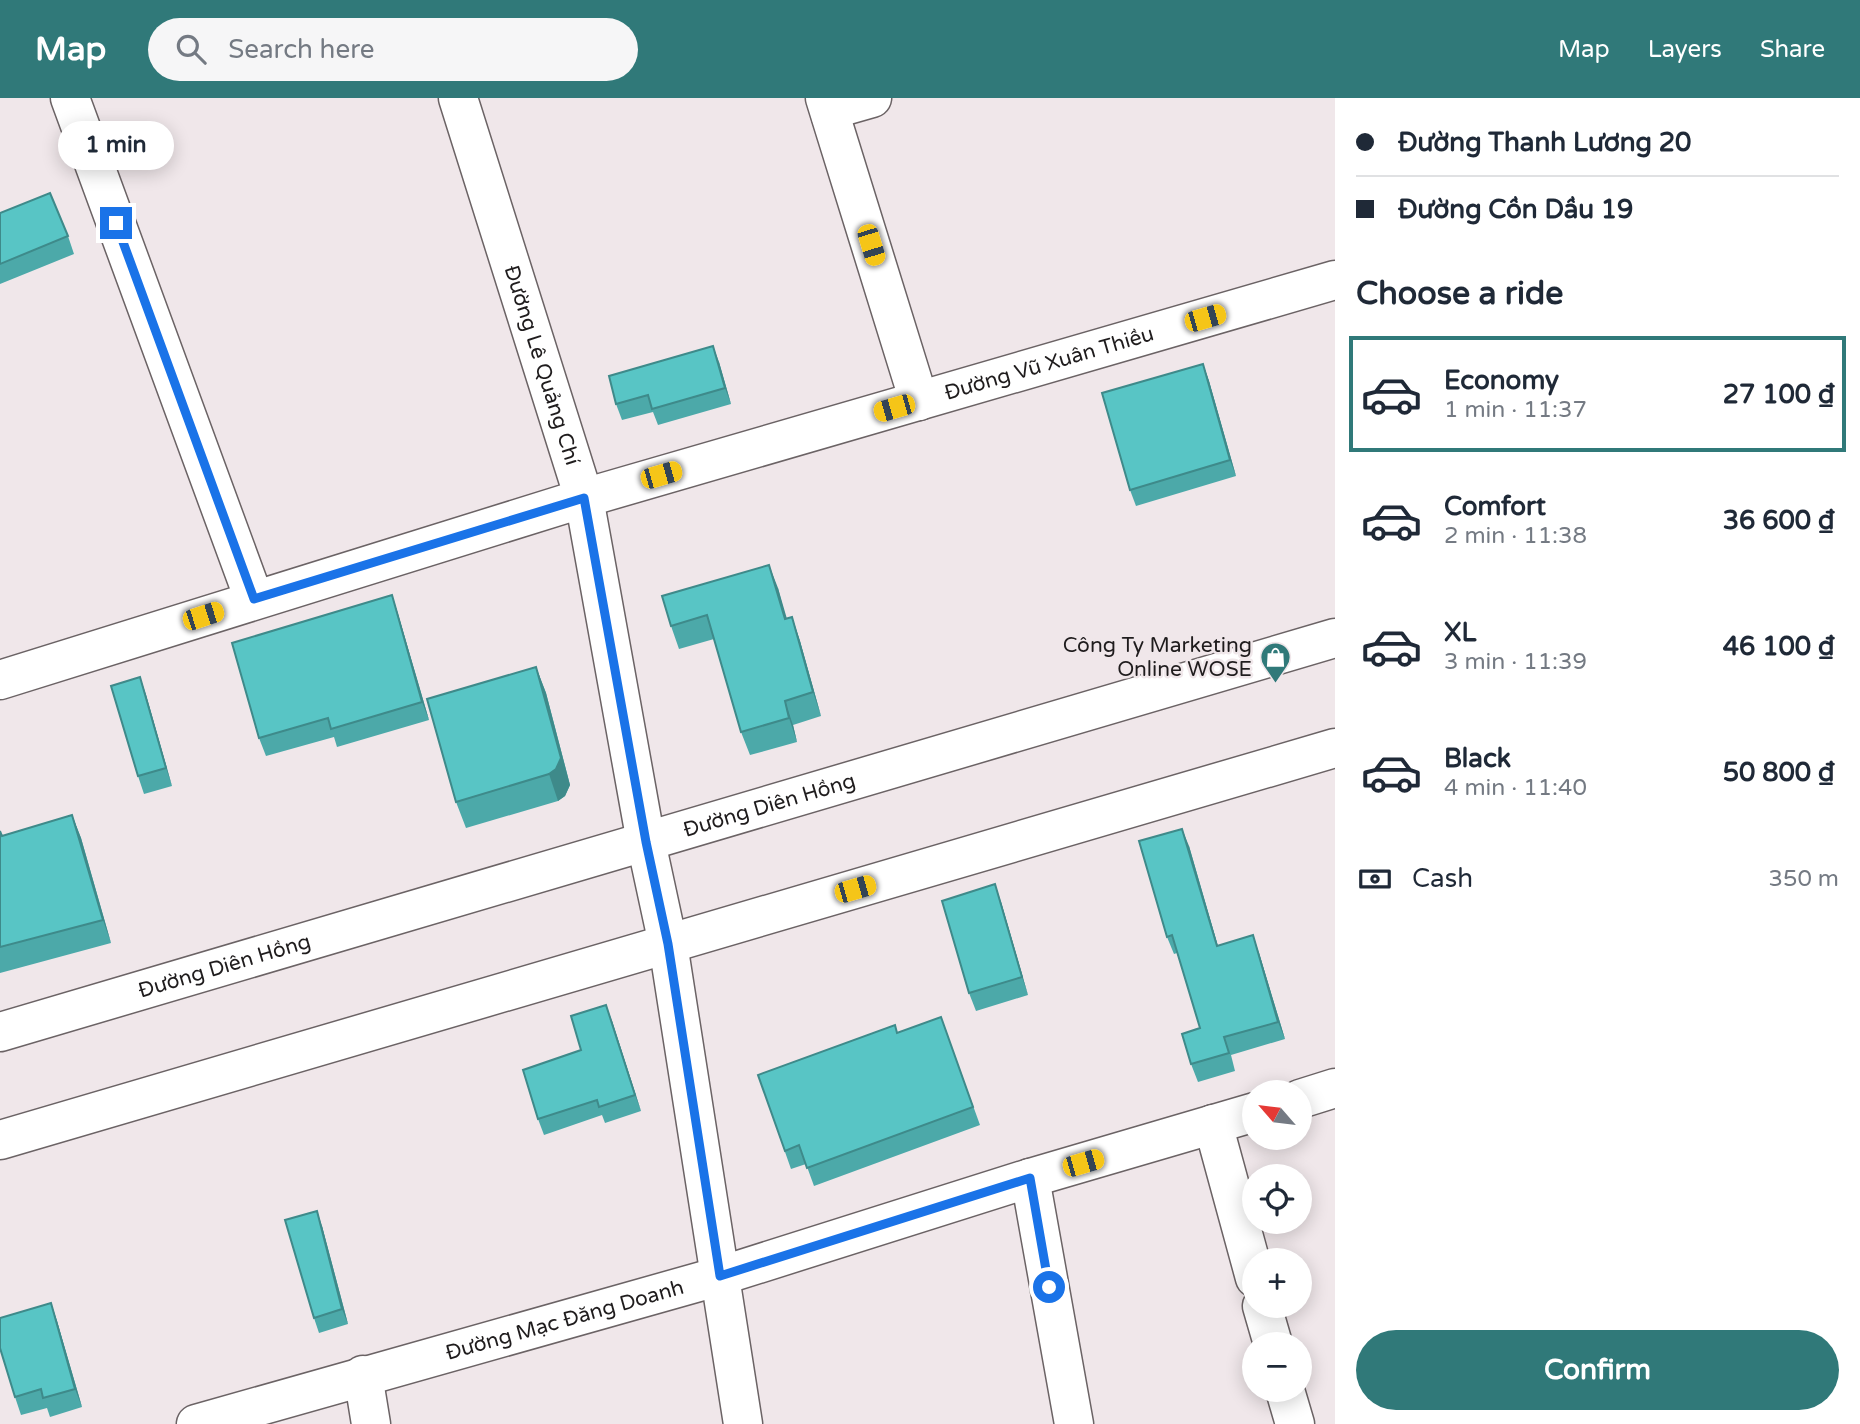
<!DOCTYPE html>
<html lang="en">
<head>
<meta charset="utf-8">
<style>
  body { margin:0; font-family:"Varela Round",sans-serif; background:#f6f6f7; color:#1f2937; height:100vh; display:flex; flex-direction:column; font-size:26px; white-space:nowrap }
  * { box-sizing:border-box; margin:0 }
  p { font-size:23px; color:#747a83 }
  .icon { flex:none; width:38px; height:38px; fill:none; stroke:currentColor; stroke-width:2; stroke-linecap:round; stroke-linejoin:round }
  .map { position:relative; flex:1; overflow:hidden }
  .details { display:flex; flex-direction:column; background:#fff; width:525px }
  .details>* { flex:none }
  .banner { display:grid; align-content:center; height:154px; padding:0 21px; background:#fff }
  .needle { width:46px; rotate:298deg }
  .tools { position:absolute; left:1242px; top:982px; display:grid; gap:14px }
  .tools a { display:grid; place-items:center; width:70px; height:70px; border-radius:50%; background:#fff; box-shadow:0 4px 18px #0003; font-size:35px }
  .end { position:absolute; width:32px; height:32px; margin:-16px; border:9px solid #1a73e8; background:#fff; box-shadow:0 0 0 4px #fff }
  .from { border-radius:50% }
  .bubble { position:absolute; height:49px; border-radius:24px; background:#fff; box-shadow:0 4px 18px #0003; font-size:23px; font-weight:700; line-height:49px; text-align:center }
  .car { position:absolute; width:21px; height:42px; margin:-21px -10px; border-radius:9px; box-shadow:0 0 5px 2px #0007; background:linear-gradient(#f5c518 24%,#345 0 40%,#f5c518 0 76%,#345 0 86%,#f5c518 0) }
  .banner b { display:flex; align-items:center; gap:24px; height:66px; font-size:26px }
  .banner b+b { border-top:2px solid #e0e1e3 }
  .banner i { width:18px; height:18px; background:#1f2937 }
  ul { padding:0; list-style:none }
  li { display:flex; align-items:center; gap:21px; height:116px; margin:0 14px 10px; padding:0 7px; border:4px solid transparent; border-radius:0px }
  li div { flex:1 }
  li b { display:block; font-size:26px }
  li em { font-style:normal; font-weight:700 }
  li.on { border-color:#307979 }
  li>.icon { width:63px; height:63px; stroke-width:1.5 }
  h2 { padding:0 21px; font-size:32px; line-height:84px }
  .pay { display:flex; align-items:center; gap:18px; height:77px; padding:0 21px; font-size:26px }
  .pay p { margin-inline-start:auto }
  .primary-button { display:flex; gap:14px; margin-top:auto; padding:14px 21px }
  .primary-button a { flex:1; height:80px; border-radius:42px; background:#307979; color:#fff; font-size:28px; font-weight:700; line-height:80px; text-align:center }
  header { display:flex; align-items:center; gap:42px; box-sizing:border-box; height:98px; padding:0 35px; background:#307979; color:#fff }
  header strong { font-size:33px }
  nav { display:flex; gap:38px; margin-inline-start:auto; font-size:24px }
  .search { width:490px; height:63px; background:#f6f6f7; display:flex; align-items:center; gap:18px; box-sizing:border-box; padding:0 24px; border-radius:38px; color:#747a83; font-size:26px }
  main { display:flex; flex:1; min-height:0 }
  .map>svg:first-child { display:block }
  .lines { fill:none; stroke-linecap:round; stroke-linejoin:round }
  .minor-casing { stroke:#6b6365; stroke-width:41 }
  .tertiary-casing { stroke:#6b6365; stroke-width:41 }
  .minor { stroke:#fff; stroke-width:38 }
  .tertiary { stroke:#fff; stroke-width:38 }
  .wall { fill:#4ca9a9 }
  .shaded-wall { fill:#3e8a8a }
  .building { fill:#58c5c5; stroke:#3e8a8a; stroke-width:2 }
  .route { stroke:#1a73e8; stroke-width:9 }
  .labels { text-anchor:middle; stroke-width:5; stroke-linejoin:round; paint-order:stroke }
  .street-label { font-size:21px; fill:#1f1c1d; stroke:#f0e7ea }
  .poi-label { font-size:21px; fill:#1f1c1d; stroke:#f0e7ea; text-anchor:end }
</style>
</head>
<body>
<header>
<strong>Map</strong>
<div class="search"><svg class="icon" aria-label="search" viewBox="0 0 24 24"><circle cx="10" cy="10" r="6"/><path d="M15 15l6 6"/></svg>Search here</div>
<nav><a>Map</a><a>Layers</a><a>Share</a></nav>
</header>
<main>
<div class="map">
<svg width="1335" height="1326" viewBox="0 0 1335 1326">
  <rect width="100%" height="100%" fill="#f0e7ea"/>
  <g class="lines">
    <defs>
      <g id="minor">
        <path d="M 70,0 L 254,501"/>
        <path id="s1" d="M 458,0 L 584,400 L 646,744 L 668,846 L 743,1326"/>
        <path d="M 825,0 L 919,303"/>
        <path d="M 831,18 L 844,8 L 872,0"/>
        <path id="s2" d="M 0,582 L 584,400 L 1335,182"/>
        <path d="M 1300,1001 L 1335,990"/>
        <path d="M 1213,1026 L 1255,1180"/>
        <path d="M 1030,1080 L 1074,1326"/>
        <path d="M 1262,1208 L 1273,1246"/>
        <path d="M 363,1277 L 371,1326"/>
        <path d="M 1285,1292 L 1295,1326"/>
        <path id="s3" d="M 196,1326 L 720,1178 L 1030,1080 L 1255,1014"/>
      </g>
      <g id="tertiary">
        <path id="s4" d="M 0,934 L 1335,540"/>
        <path d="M 0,1042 L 1335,650"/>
      </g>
    </defs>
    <!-- minor casing -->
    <use href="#minor" class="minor-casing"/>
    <!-- tertiary casing -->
    <use href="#tertiary" class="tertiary-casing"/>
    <!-- minor -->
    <use href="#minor" class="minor"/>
    <!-- tertiary -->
    <use href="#tertiary" class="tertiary"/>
  </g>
  <!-- wall -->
  <path class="wall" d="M 0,115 L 68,138 L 74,156 L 0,186 Z
    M 719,264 L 731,306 L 658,327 L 653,314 L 622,322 L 616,306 Z
    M 1203,266 L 1209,283 L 1236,378 L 1136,408 L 1130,392 Z
    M 778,490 L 786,521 L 792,519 L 800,543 L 821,618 L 793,627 L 797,644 L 750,657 L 741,634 L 714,541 L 679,551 L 671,528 Z
    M 392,497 L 398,516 L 429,622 L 337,649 L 334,639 L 266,658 L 259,640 Z
    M 536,569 L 546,595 L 570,687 L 565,698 L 558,703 L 466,730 L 456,704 Z
    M 140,579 L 146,597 L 172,688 L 144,696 L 138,678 Z
    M 72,717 L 81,740 L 111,845 L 0,875 L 0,733 L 2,738 Z
    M 1189,748 L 1218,848 L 1259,855 L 1285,941 L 1231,957 L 1235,973 L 1198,984 L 1191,966 L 1200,930 L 1177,855 L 1174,856 L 1167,839 Z
    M 1001,804 L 1028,897 L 976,913 L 969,895 Z
    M 941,919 L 980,1027 L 814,1088 L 806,1066 L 791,1071 L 758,977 L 897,935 Z
    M 612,923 L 641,1013 L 605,1025 L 602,1017 L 544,1037 L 538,1021 L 581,952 Z
    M 322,1128 L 348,1226 L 319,1235 L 314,1220 Z
    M 51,1205 L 57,1223 L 82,1309 L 50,1319 L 47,1310 L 21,1317 L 15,1299 Z"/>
  <!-- shaded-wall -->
  <path class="shaded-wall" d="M 713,248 L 719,264 L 731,306 L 725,290 Z
    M 1203,266 L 1209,283 L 1236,378 L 1230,362 Z
    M 769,467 L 778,490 L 794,545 L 785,521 Z
    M 392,497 L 398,516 L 429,622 L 422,604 Z
    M 792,519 L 800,543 L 821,618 L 813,594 Z
    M 536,569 L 546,595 L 570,687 L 565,698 L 558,703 L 549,676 Z
    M 140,579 L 146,597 L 172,688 L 166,670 Z
    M 785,603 L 793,627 L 797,644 L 789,620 Z
    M 72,717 L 81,740 L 111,845 L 103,822 Z
    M 1182,731 L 1189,748 L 1223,866 L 1217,848 Z
    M 995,786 L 1001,804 L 1028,897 L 1022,879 Z
    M 1253,837 L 1259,855 L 1285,941 L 1278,924 Z
    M 606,907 L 612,923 L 641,1013 L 635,997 Z
    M 317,1113 L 322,1128 L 348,1226 L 342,1211 Z
    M 51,1205 L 57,1223 L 82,1309 L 75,1291 Z"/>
  <!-- building -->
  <path class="building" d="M 50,95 L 68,138 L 0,166 L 0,115 Z
    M 713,248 L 725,290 L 652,311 L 648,297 L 616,306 L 609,278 Z
    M 1203,266 L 1230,362 L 1130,392 L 1102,295 Z
    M 769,467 L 785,521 L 792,519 L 813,594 L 785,603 L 789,620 L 741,634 L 707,517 L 671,528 L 662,498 Z
    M 392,497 L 422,604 L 331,631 L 328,620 L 259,640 L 232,545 Z
    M 536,569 L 561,660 L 556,671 L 549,676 L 456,704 L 427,601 Z
    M 140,579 L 166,670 L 138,678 L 111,588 Z
    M 72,717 L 103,822 L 0,849 L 0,733 L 2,738 Z
    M 1182,731 L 1217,848 L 1253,837 L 1278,924 L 1224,939 L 1229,955 L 1191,966 L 1182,936 L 1200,930 L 1172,837 L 1167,839 L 1139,743 Z
    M 995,786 L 1022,879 L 969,895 L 942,803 Z
    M 606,907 L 635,997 L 599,1009 L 597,1002 L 538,1021 L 523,972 L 581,952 L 571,918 Z
    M 941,919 L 973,1009 L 807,1070 L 799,1047 L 785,1053 L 758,977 L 895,927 L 897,935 Z
    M 317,1113 L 342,1211 L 314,1220 L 285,1122 Z
    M 51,1205 L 75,1291 L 43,1300 L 41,1291 L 15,1299 L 0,1250 L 0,1220 Z"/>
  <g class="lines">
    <!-- route -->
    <path class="route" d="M 116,125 L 254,501 L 584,400 L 646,744 L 668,846 L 720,1178 L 1030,1080 L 1049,1189"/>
  </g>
  <!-- icons -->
  <defs>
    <symbol id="shop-pin" viewBox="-11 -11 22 30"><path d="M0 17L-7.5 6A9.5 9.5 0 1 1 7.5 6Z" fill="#307979" stroke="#f0e7ea"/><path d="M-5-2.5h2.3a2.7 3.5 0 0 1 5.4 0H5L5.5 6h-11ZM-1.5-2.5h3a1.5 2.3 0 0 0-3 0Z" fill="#fff"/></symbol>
  </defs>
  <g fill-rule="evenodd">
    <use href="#shop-pin" x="1258" y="542" width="35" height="47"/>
  </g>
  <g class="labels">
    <!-- street labels -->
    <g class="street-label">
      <text dy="7" stroke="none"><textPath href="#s2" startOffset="1096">Đường Vũ Xuân Thiều</textPath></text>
      <text dy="7" stroke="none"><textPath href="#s1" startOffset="280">Đường Lê Quảng Chí</textPath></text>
      <text dy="7" stroke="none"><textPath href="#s4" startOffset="802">Đường Diên Hồng</textPath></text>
      <text dy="7" stroke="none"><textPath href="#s4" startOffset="234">Đường Diên Hồng</textPath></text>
      <text dy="7" stroke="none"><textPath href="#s3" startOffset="383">Đường Mạc Đăng Doanh</textPath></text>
    </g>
    <!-- poi labels -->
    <g class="poi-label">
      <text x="1252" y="554">Công Ty Marketing<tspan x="1252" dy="24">Online WOSE</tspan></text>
    </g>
  </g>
</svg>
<div class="tools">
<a><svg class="needle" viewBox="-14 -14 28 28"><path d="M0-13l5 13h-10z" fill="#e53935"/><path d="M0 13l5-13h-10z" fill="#747a83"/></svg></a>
<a><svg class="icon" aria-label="locate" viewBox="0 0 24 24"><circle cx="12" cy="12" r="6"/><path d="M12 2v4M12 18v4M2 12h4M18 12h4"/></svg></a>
<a>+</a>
<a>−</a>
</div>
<i class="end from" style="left:1049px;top:1189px"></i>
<i class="end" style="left:116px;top:125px"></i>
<div class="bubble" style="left:58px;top:23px;width:116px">1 min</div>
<i class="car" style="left:871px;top:147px;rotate:163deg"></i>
<i class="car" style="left:1205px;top:220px;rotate:74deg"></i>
<i class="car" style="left:894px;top:310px;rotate:254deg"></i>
<i class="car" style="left:661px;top:377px;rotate:74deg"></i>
<i class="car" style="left:203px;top:518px;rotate:72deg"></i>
<i class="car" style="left:855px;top:791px;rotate:74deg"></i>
<i class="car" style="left:1083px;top:1065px;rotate:74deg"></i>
</div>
<section class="details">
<div class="banner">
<b><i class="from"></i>Đường Thanh Lương 20</b>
<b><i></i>Đường Cồn Dầu 19</b>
</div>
<h2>Choose a ride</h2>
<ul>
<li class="on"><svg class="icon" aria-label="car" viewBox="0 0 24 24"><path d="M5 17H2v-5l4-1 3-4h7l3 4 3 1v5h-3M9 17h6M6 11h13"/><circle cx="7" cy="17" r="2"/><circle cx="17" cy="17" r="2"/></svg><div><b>Economy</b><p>1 min · 11:37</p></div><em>27 100 ₫</em></li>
<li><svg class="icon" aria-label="car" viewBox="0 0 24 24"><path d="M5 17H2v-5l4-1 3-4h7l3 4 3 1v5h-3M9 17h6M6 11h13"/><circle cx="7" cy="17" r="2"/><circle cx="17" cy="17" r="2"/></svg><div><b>Comfort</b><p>2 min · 11:38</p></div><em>36 600 ₫</em></li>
<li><svg class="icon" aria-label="car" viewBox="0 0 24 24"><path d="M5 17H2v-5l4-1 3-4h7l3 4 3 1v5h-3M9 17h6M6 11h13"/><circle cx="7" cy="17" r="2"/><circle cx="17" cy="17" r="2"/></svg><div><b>XL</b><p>3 min · 11:39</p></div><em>46 100 ₫</em></li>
<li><svg class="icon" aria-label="car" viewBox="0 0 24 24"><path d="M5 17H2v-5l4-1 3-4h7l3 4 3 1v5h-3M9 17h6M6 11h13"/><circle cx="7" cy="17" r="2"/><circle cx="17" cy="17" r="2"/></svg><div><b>Black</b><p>4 min · 11:40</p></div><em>50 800 ₫</em></li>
</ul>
<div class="pay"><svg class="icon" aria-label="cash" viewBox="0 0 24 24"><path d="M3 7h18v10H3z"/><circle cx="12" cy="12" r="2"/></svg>Cash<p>350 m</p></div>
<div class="primary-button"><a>Confirm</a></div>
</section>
</main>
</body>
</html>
